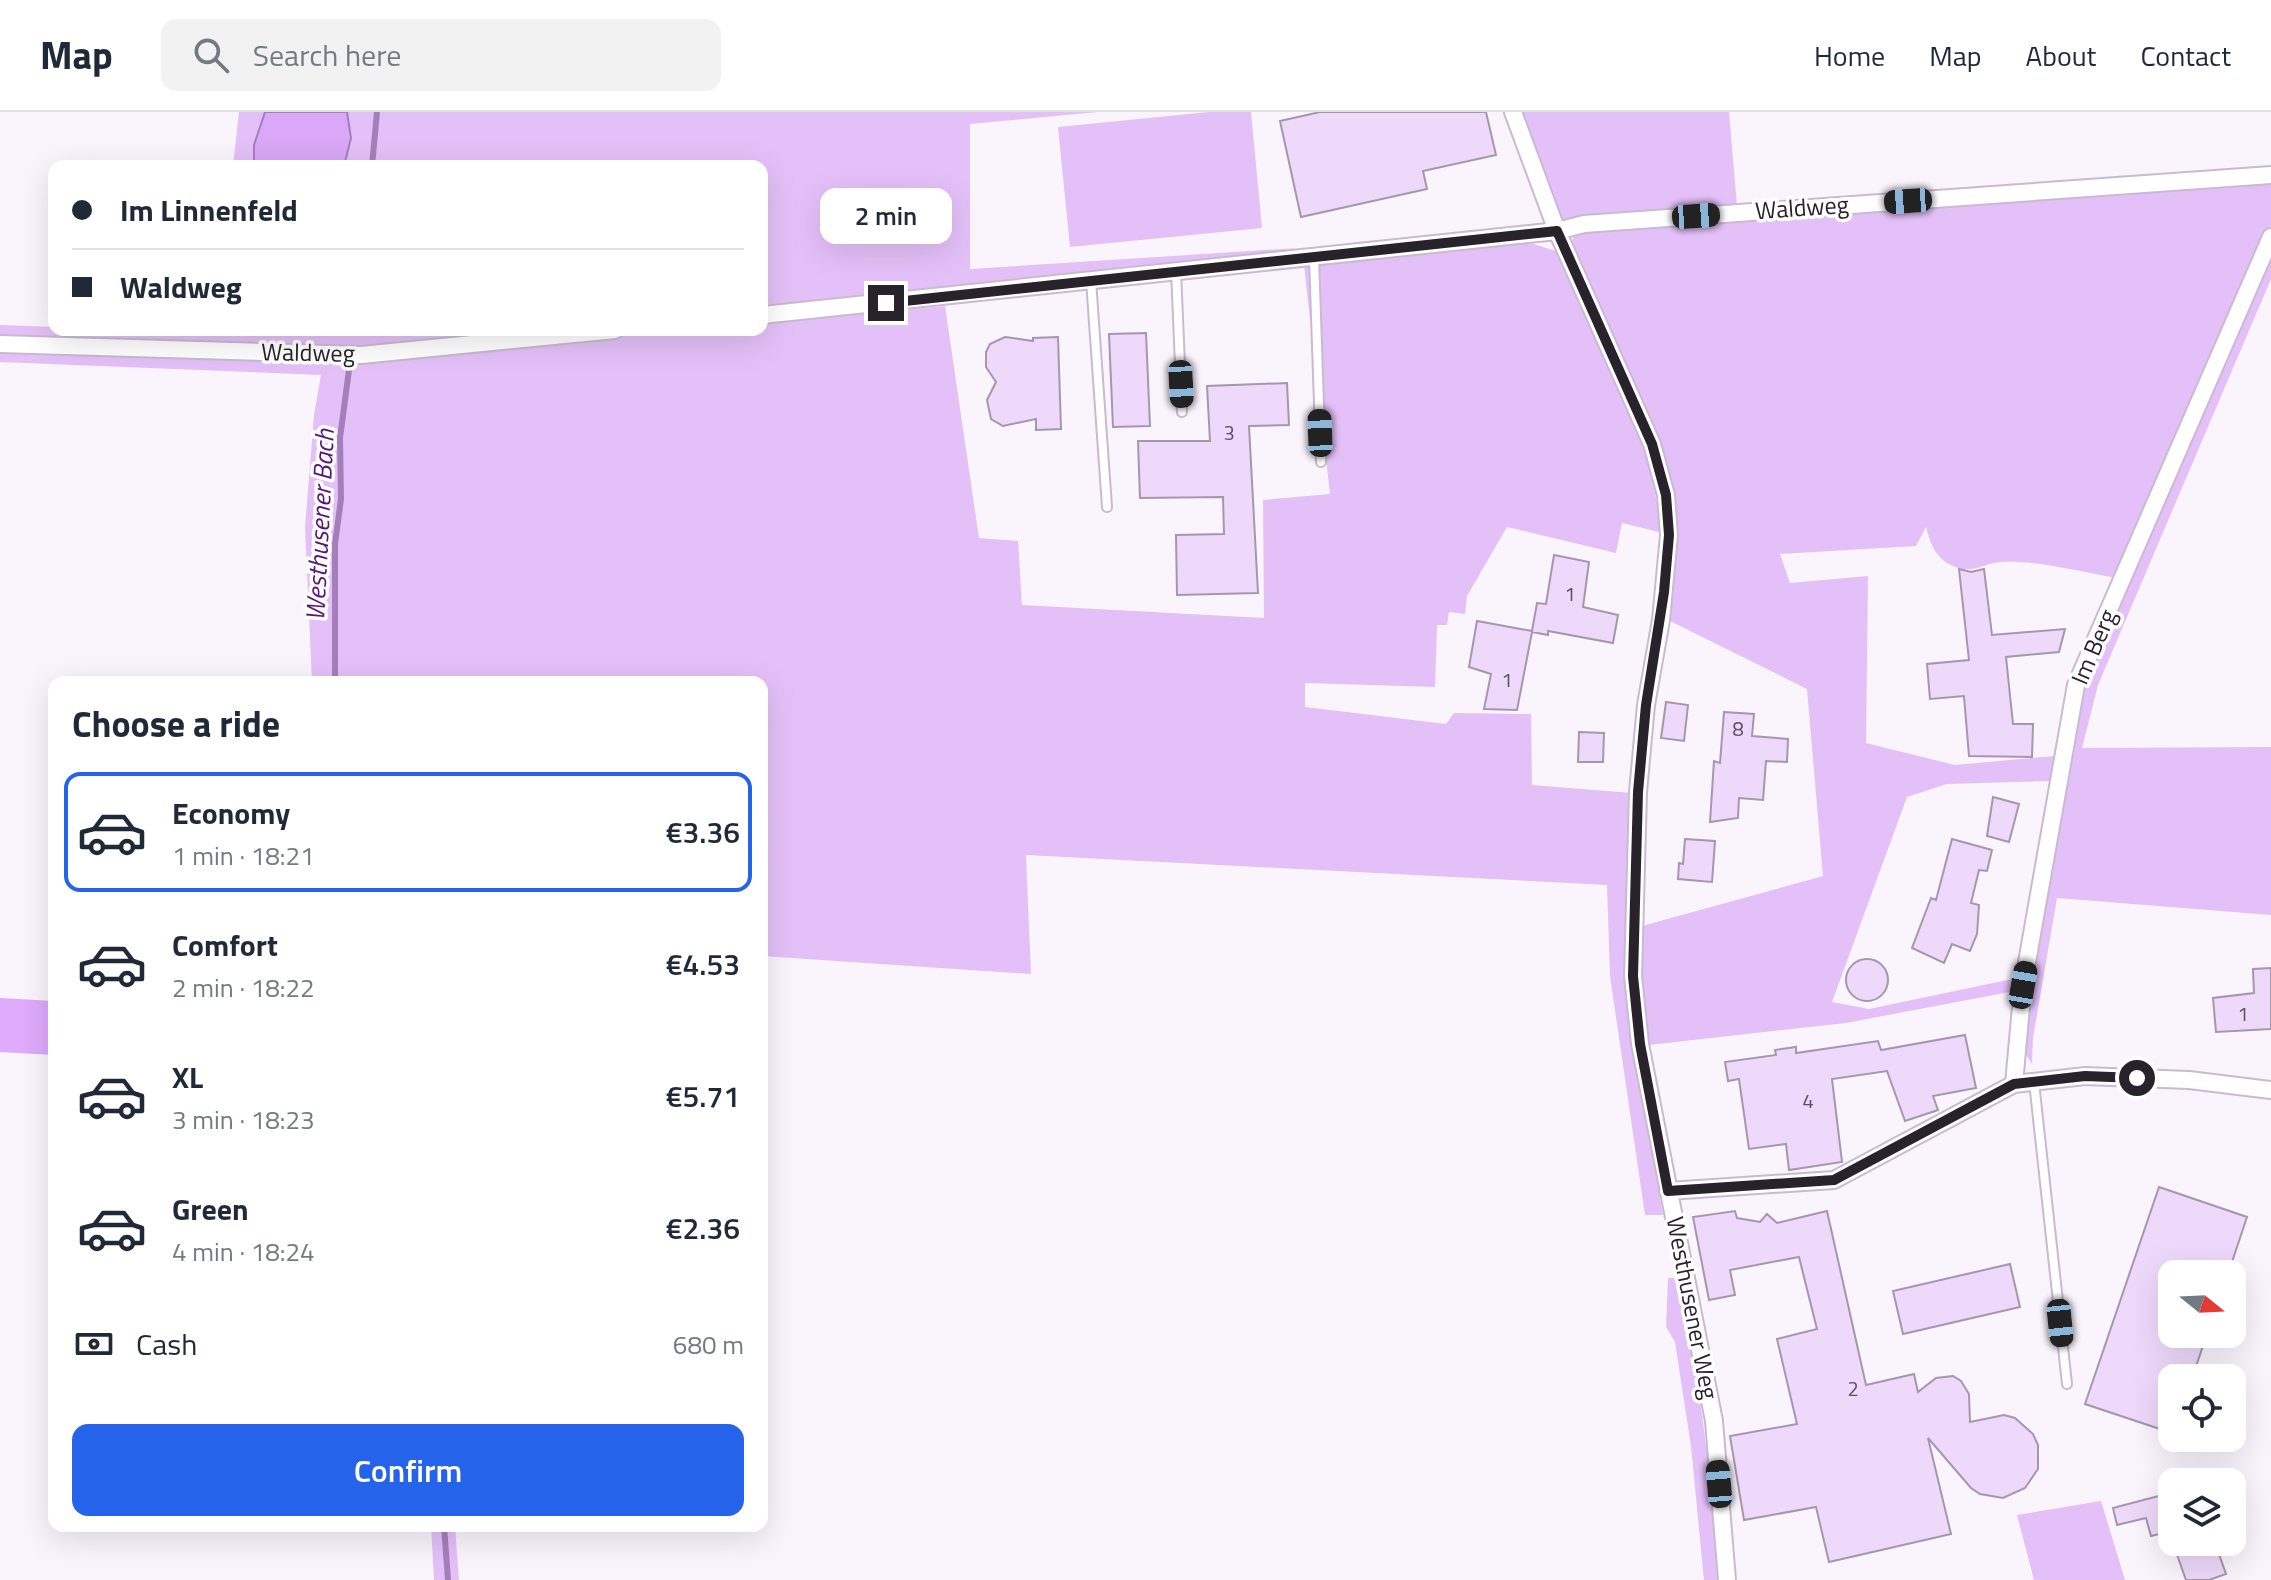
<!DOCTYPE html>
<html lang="en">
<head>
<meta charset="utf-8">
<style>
  body { margin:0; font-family:"Titillium Web",sans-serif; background:#f2f2f3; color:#1f2937; height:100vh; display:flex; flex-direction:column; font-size:30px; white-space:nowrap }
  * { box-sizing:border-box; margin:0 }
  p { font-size:26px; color:#747a83 }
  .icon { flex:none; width:44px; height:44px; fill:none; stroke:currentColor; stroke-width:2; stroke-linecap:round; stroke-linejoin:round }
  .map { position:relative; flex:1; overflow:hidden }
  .panel { position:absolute; left:48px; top:564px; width:720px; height:856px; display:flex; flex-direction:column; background:#fff; border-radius:16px; box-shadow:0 8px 32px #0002 }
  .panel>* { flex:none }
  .guide { position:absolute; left:48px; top:48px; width:720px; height:176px; border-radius:16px; box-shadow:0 8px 32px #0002; display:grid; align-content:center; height:176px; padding:0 24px; background:#fff }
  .needle { width:52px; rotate:108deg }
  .fabs { position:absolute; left:2158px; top:1148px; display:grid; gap:16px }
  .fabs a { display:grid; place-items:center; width:88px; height:88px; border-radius:16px; background:#fff; box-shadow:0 8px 32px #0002; font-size:40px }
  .end { position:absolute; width:36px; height:36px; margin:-18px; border:10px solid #28222b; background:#fff; box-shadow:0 0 0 4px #fff }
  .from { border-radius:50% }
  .bubble { position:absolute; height:56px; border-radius:16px; background:#fff; box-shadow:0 8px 32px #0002; font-size:26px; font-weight:600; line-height:56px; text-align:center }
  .car { position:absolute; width:24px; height:48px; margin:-24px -12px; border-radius:10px; box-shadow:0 0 6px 2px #0007; background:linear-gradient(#222 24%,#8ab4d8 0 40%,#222 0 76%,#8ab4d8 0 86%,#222 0) }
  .guide b { display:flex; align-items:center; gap:28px; height:76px; font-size:30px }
  .guide b+b { border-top:2px solid #e0e1e3 }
  .guide i { width:20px; height:20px; background:#1f2937 }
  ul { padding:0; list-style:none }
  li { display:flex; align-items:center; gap:24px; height:120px; margin:0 16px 12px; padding:0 8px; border:4px solid transparent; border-radius:16px }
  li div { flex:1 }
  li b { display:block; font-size:30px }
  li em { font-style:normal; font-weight:600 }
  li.current { border-color:#2563eb }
  li>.icon { width:72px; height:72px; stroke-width:1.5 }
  h2 { padding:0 24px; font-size:36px; line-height:96px }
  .pay { display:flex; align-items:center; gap:20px; height:88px; padding:0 24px; font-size:30px }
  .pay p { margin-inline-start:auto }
  .cta { display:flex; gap:16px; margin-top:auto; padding:16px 24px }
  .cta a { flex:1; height:92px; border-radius:16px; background:#2563eb; color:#fff; font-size:32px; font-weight:600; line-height:92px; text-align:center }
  header { display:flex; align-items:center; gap:48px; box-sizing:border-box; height:112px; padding:0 40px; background:#fff; border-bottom:2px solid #e0e1e3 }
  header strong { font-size:38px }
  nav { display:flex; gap:44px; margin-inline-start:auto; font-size:28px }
  .search { width:560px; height:72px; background:#f2f2f3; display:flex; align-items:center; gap:20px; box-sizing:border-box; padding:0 28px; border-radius:16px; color:#747a83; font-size:30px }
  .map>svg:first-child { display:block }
  .green { fill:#e4c0f8 }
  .forest { fill:#dfabfc }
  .water { fill:#dba7f8; stroke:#a57fba; stroke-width:2 }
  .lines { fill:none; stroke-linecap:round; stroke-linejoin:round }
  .stream { stroke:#a57fba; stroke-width:6 }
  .building { fill:#eed9fa; stroke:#a597ad; stroke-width:2 }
  .lane-casing { stroke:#c9bad1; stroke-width:12 }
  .street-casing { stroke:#c9bad1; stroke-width:20 }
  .lane { stroke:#fff; stroke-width:8 }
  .street { stroke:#fff; stroke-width:16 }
  .route { stroke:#28222b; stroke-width:10 }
  .labels { text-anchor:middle; stroke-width:7; stroke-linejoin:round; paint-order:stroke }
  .number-label { font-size:20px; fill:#5a505f }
  .street-label { font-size:24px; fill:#28222b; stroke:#fff }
  .water-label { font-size:26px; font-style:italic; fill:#591674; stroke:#fff }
</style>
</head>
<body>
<header>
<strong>Map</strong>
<div class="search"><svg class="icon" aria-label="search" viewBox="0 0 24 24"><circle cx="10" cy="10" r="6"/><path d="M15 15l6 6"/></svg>Search here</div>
<nav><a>Home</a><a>Map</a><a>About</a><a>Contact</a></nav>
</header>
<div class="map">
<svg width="2271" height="1468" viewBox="0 0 2271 1468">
  <rect width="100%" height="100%" fill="#faf4fd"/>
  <!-- green -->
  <path class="green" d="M 239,0 L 1098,0 L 970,12 L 970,157 L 1297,136 L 1172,154 L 762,198 L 762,54 L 233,54 Z
    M 1209,0 L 1251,0 L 1262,116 L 1070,135 L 1058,15 Z
    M 1521,0 L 1729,0 L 1737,94 L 1572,109 L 1563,107 L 1556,99 Z
    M 2271,67 L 2271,114 L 2117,466 C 2080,460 2038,448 2001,450 C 1983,451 1972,463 1953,454 C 1936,447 1930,431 1926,415 L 1916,434 L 1780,442 L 1790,471 L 1868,464 L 1866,631 L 1955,653 L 2054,644 L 2051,669 L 1947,672 L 1907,685 L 1832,890 L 1869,897 L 2017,866 L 2015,879 L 1846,911 L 1649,933 L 1641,865 L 1642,814 L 1823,764 L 1807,577 L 1670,509 L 1676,423 L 1673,382 L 1661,333 L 1572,129 L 1574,124 L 1585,118 Z
    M 1527,130 L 1559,140 L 1646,336 L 1663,421 L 1622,411 L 1616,441 L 1507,415 L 1467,484 L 1465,502 L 1449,500 L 1447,513 L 1437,513 L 1435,575 L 1305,571 L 1305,595 L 1446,612 L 1454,601 L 1531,602 L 1532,673 L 1632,681 L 1624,869 L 1663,1103 L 1645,1103 L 1610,864 L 1607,773 L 1026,743 L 1031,862 L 762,844 L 762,570 L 312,570 L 305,415 L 314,303 L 321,263 L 0,250 L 0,236 L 324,250 L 679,218 L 762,218 L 762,211 L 945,194 L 979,426 L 1018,429 L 1022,493 L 1264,506 L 1263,388 L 1330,382 L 1304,154 Z
    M 2271,141 L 2271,167 L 2098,573 L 2082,636 L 2271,635 L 2271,803 L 2057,786 L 2033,926 L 2032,952 L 2025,941 L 2025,926 L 2081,577 Z
    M 0,213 L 54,215 L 54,218 L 561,218 L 367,237 L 0,226 Z
    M 1668,1166 L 1674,1166 C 1687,1191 1689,1221 1694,1249 C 1706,1321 1713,1395 1720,1468 L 1704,1468 L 1691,1334 L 1675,1230 L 1666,1215 Z
    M 2101,1389 L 2125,1468 L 2034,1468 L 2017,1403 Z
    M 431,1414 L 455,1414 L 459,1468 L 434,1468 Z"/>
  <!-- forest -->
  <path class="forest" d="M 0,886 L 54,889 L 54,943 L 0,940 Z"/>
  <!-- water -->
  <path class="water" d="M 265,0 L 347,0 L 351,26 L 344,54 L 254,54 L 254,33 Z"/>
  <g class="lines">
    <!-- stream -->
    <path class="stream" d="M 372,54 L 377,0
      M 335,570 L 335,432 L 341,387 L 340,326 L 349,258
      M 444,1414 L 448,1468"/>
  </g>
  <!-- building -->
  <path class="building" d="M 1320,0 L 1486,0 L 1496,43 L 1423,59 L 1427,77 L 1301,105 L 1280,9 Z
    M 1146,221 L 1150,314 L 1113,315 L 1109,222 Z
    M 1005,225 L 1033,229 L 1033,226 L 1058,225 L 1061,317 L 1036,318 L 1036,307 L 1003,314 L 991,307 L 987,288 L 996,270 L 986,255 L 986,240 L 990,232 Z
    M 1287,271 L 1289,313 L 1249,314 L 1258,481 L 1177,483 L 1176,423 L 1224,422 L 1223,385 L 1140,386 L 1138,329 L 1210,329 L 1207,274 Z
    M 1554,443 L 1589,450 L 1583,495 L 1618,503 L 1613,531 L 1548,519 L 1548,523 L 1532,520 L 1517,598 L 1484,597 L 1491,562 L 1469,555 L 1477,509 L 1532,519 L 1537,491 L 1546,492 Z
    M 1959,457 L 1971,460 L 1984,457 L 1992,523 L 2065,517 L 2059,540 L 2006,545 L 2013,612 L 2033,612 L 2032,645 L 1969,644 L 1964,584 L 1930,587 L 1927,552 L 1969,548 Z
    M 1666,590 L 1688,593 L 1684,629 L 1661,626 Z
    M 1724,600 L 1754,602 L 1752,624 L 1788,627 L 1787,650 L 1766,649 L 1763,688 L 1739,686 L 1738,706 L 1710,710 L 1714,649 L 1720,651 Z
    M 1579,620 L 1604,621 L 1603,650 L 1578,650 Z
    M 1993,685 L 2019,692 L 2009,730 L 1987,724 Z
    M 1685,727 L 1715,729 L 1712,770 L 1678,767 L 1679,751 L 1683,752 Z
    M 1952,727 L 1992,738 L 1987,759 L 1979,758 L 1971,791 L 1979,793 L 1977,822 L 1970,839 L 1952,832 L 1944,851 L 1912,836 L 1931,786 L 1936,788 Z
    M1846 868a21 21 0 1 1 42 0a21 21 0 1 1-42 0Z
    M 2271,856 L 2271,917 L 2216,920 L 2213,886 L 2254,881 L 2253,857 Z
    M 1965,923 L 1976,976 L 1933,984 L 1938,998 L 1905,1009 L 1887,959 L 1832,967 L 1842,1050 L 1789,1058 L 1786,1032 L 1749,1037 L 1739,967 L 1728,969 L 1725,950 L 1776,943 L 1775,938 L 1796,935 L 1796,941 L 1878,929 L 1881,938 Z
    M 2159,1075 L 2247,1105 L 2228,1162 L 2172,1162 L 2172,1222 L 2207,1222 L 2192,1266 L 2172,1266 L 2172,1321 L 2085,1292 Z
    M 1735,1099 L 1737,1106 L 1760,1110 L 1767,1102 L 1777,1111 L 1827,1099 L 1866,1273 L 1914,1262 L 1918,1280 L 1936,1266 L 1953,1264 L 1961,1269 L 1969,1282 L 1970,1310 L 2004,1303 L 2015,1306 L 2033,1322 L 2038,1333 L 2038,1357 L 2025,1376 L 2003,1386 L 1980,1382 L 1971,1376 L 1928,1326 L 1951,1422 L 1829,1450 L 1816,1395 L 1744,1408 L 1730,1324 L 1797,1312 L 1777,1227 L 1817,1217 L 1799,1145 L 1730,1158 L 1735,1183 L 1709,1188 L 1693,1105 Z
    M 2010,1152 L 2020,1195 L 1903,1222 L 1893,1179 Z
    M 2170,1381 L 2172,1419 L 2151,1424 L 2146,1406 L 2117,1413 L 2113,1396 Z
    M 2198,1430 L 2200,1436 L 2215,1431 L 2226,1462 L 2209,1468 L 2186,1468 L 2175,1437 Z"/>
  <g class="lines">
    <defs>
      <path id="lane" d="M 1314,146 L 1321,350
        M 1176,159 L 1182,300
        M 1091,168 L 1107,395
        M 2034,970 L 2067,1272"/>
      <path id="street" d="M 1513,0 L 1557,119 L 1652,332 L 1666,383 L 1669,423 L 1661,508 L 1646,593 L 1638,680 L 1633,864 L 1640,932 L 1714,1309 L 1727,1468
        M 762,203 L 1557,119 L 1584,112 L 2271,63
        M 0,232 L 361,243 L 615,218
        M 2014,972 L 2023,873 L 2076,573 L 2271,125
        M 1668,1079 L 1834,1068 L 2014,972 L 2085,964 L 2189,968 L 2271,978"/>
    </defs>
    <!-- lane casing -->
    <use href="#lane" class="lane-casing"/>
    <!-- street casing -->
    <use href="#street" class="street-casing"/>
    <!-- lane -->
    <use href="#lane" class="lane"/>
    <!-- street -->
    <use href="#street" class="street"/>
  </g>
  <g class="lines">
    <!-- route -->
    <path class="route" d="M 886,191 L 1557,119 L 1652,332 L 1666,383 L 1669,423 L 1664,480 L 1646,593 L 1638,680 L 1633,864 L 1640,932 L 1668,1079 L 1834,1068 L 2014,972 L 2085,964 L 2137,966"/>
  </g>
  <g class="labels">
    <!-- number labels -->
    <g class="number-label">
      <text x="1229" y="328">3</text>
      <text x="1570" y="489">1</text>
      <text x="1507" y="575">1</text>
      <text x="1738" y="624">8</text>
      <text x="2243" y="909">1</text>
      <text x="1808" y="996">4</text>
      <text x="1853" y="1284">2</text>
    </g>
    <!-- street labels -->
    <g class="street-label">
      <text transform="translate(1802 96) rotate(-4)" y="8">Waldweg</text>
      <text transform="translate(308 241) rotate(1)" y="8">Waldweg</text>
      <text transform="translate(2094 535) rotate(-67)" y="8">Im Berg</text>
      <text transform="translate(1692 1196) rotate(79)" y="8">Westhusener Weg</text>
    </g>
    <!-- water labels -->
    <g class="water-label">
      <text transform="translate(320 413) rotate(-87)" y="9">Westhusener Bach</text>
    </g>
  </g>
</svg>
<div class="fabs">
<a><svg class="needle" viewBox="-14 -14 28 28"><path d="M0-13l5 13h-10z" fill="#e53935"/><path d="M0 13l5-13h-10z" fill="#747a83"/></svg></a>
<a><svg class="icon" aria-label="locate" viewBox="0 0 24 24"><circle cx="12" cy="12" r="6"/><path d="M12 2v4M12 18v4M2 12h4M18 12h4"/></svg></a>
<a><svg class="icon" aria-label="layers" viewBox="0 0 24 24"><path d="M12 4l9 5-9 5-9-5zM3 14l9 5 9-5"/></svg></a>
</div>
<i class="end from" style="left:2137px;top:966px"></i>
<i class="end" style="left:886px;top:191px"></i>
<div class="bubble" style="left:820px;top:76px;width:132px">2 min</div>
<i class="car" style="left:1908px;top:89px;rotate:266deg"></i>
<i class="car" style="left:1696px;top:104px;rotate:86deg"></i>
<i class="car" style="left:1181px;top:272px;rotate:177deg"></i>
<i class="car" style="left:1320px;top:321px;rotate:358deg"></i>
<i class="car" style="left:2023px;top:873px;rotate:10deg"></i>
<i class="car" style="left:2060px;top:1211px;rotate:174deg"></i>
<i class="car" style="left:1719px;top:1372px;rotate:355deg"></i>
<div class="guide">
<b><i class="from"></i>Im Linnenfeld</b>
<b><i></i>Waldweg</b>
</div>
<section class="panel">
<h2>Choose a ride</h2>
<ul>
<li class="current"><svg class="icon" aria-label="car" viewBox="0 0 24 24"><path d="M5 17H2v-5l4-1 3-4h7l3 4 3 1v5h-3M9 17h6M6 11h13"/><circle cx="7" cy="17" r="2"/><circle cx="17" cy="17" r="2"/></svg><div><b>Economy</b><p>1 min · 18:21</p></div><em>€3.36</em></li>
<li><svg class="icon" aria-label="car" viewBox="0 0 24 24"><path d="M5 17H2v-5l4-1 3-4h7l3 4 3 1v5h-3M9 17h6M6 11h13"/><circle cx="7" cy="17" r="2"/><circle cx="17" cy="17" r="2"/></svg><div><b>Comfort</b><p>2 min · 18:22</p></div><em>€4.53</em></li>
<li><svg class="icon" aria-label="car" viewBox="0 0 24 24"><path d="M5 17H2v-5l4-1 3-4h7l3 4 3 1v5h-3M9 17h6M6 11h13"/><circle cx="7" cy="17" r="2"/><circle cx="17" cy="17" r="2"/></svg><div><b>XL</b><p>3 min · 18:23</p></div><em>€5.71</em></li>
<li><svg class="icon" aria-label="car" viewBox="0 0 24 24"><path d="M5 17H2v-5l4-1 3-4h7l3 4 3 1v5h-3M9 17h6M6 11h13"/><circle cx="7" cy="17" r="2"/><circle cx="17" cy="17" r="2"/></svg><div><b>Green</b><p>4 min · 18:24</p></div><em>€2.36</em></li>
</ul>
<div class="pay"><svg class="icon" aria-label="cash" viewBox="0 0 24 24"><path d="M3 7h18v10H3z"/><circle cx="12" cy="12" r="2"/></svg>Cash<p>680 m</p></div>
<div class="cta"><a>Confirm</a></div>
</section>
</div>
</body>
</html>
